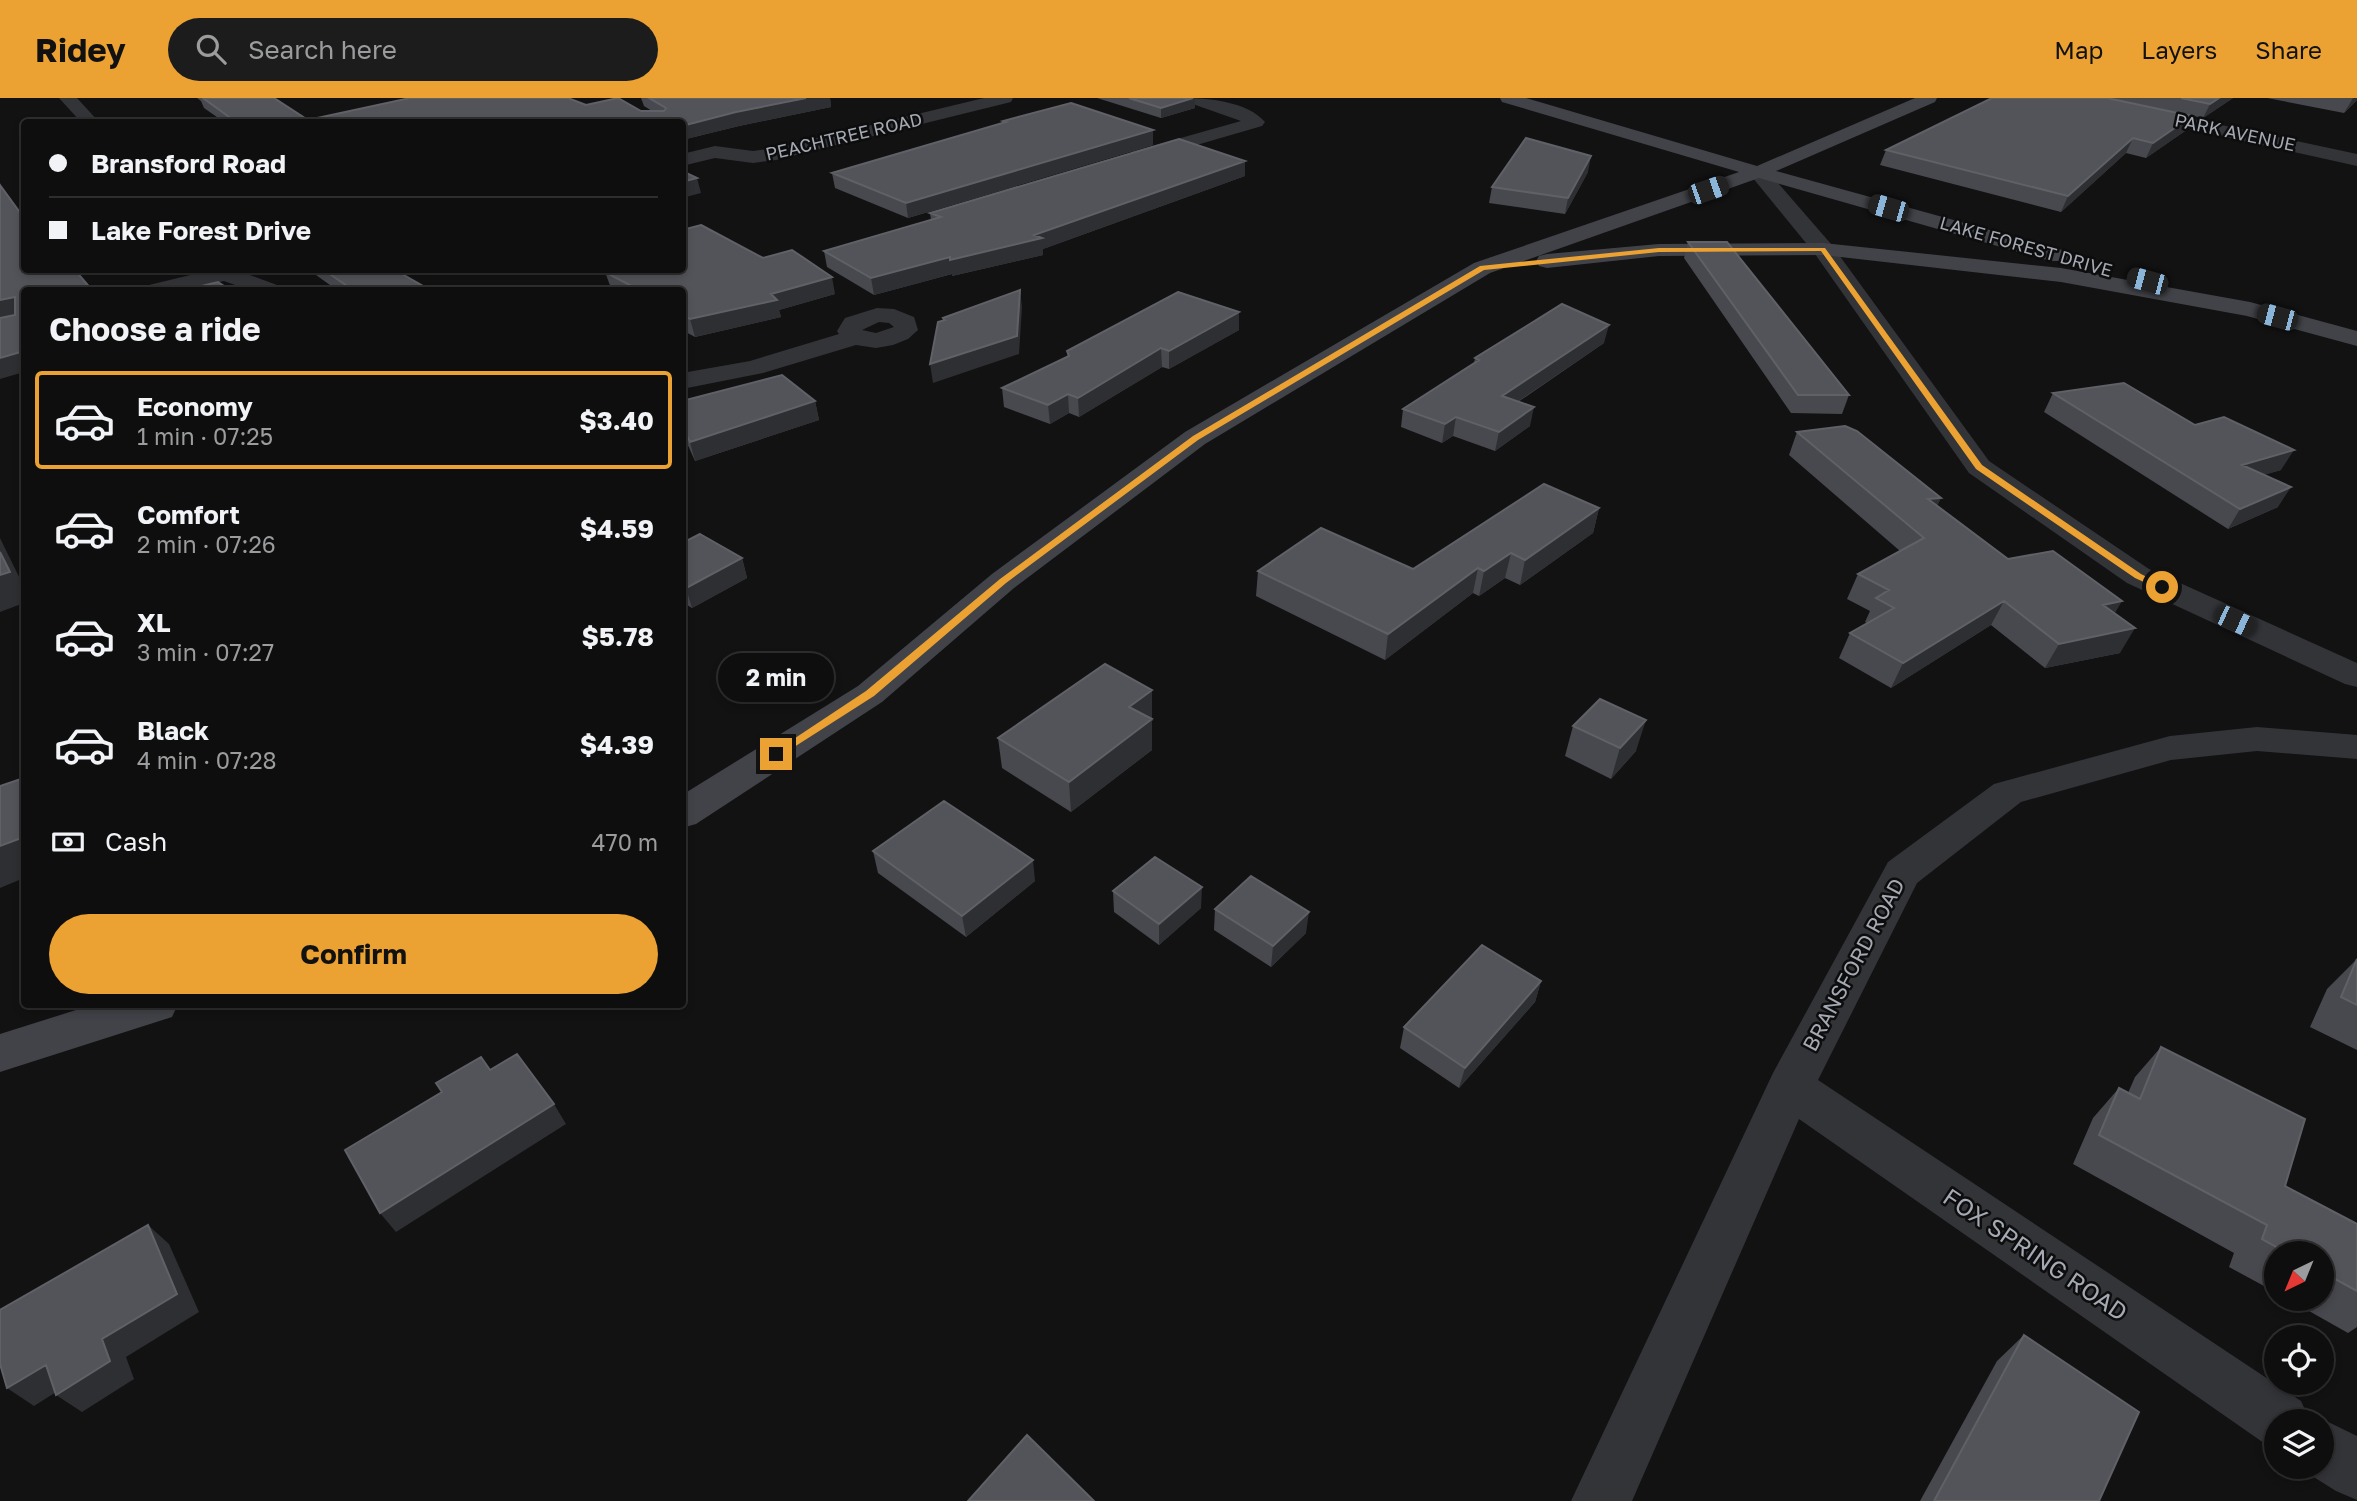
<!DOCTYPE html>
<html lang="en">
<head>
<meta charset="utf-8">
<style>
  body { margin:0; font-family:"Golos Text",sans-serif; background:#1c1c1c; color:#f1f3f6; height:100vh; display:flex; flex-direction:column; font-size:26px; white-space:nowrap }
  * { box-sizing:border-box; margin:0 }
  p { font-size:23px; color:#9b9c9e }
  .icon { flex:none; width:38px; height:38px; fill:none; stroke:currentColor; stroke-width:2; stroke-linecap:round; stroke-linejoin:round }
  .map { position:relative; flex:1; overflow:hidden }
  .side { position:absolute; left:21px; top:189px; width:665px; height:721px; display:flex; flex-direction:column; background:#0e0e0e; border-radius:7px; box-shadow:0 4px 10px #0003,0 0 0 2px #2e2e2e }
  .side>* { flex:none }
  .banner { position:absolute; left:21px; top:21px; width:665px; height:154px; border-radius:7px; box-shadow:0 4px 10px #0003,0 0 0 2px #2e2e2e; display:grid; align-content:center; height:154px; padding:0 28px; background:#0e0e0e }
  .needle { width:46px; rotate:223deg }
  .buttons { position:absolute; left:2264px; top:1143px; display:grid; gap:14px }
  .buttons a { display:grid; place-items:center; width:70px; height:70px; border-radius:50%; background:#0e0e0e; box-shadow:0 4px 10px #0003,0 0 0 2px #2e2e2e; font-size:35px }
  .end { position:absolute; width:32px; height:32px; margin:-16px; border:9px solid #eba232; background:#111; box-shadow:0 0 0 4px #111 }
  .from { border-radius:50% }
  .bubble { position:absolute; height:49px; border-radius:24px; background:#0e0e0e; box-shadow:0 4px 10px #0003,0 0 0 2px #2e2e2e; font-size:23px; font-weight:700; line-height:49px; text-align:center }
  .car { position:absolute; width:21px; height:42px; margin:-21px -10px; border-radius:9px; box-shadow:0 0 5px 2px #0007; background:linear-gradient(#222 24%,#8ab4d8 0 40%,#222 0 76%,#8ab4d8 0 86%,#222 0) }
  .banner b { display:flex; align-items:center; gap:24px; height:66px; font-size:26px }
  .banner b+b { border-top:2px solid #2e2e2e }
  .banner i { width:18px; height:18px; background:#f1f3f6 }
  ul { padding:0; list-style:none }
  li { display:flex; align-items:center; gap:21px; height:98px; margin:0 14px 10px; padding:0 14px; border:4px solid transparent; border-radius:7px }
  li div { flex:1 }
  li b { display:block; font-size:26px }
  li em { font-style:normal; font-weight:700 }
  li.on { border-color:#eba232 }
  li>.icon { width:63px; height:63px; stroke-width:1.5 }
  h2 { padding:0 28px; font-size:32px; line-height:84px }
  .pay { display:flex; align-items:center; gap:18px; height:77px; padding:0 28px; font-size:26px }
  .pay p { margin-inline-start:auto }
  .primary-button { display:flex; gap:14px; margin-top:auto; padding:14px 28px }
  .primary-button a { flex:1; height:80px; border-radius:42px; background:#eba232; color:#111; font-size:28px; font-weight:700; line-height:80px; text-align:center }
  header { display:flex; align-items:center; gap:42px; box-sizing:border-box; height:98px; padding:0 35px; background:#eba232; color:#111 }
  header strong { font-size:33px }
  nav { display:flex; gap:38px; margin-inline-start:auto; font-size:24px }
  .search { width:490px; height:63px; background:#1c1c1c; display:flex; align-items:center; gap:18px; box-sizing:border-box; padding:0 24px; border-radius:38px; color:#9b9c9e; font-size:26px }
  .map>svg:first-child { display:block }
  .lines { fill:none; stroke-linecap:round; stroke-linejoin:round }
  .street { fill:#333438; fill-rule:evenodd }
  .secondary { fill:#414348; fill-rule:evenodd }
  .wall { fill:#48494e }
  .shaded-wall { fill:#2e2f32 }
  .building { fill:#525459; stroke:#5f6167; stroke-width:2 }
  .route { fill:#eba232 }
  .labels { text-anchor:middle; stroke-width:5; stroke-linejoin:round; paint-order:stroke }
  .far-street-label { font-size:18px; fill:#a4a9b3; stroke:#0d0d0e }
  .street-label { font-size:21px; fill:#a4a9b3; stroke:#0d0d0e }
  .near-street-label { font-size:24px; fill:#a4a9b3; stroke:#0d0d0e }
</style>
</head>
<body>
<header>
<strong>Ridey</strong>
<div class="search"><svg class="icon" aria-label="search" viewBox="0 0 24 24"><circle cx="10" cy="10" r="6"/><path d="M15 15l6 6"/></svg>Search here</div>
<nav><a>Map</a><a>Layers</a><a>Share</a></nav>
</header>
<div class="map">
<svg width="2357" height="1403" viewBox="0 0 2357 1403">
  <rect width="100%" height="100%" fill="#121213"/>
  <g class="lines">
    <!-- street -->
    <path class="street" d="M 59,0 L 77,0 L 99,24 L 81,24 Z
      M 984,0 L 1013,0 L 1011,4 L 776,62 L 753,65 L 715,60 L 682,68 L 682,56 L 715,48 L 753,53 L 776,50 Z
      M 1185,0 C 1209,0 1248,4 1265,24 L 1262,28 L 1145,62 L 1131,62 L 1129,58 L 1131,54 L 1241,23 L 1187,4 Z
      M 2063,0 L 2095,0 L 2357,56 L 2357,68 L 2071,5 Z
      M 1758,68 L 1765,70 L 1831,146 L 1989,363 L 2149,471 L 2357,565 L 2357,589 L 2345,586 L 2127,485 L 1969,375 L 1815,156 L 1748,74 Z
      M 211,172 L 254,172 L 250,177 L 277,187 L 280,192 L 249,192 L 224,183 L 184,192 L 146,192 L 149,187 Z
      M 877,210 L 894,211 L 914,219 L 918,232 L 908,241 L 893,247 L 876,250 L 856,247 L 763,275 L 682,291 L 682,275 L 750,263 L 839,236 L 837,233 L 845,220 ZM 879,224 L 889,225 L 894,229 L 876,235 L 862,232 Z
      M 2257,629 L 2357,637 L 2357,661 L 2257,653 L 2171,662 L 2021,704 L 1917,785 L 1818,982 L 2301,1303 L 2310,1323 L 2277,1323 L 2277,1350 L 2261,1343 L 1799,1021 L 1632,1403 L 1571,1403 L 1773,975 L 1888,764 L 1994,686 L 2170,638 Z
      M 2322,1321 L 2357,1338 L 2357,1402 L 2336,1393 L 2301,1371 L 2300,1368 L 2322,1368 L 2322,1323 L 2317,1323 Z"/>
    <!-- secondary -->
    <path class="secondary" d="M 1500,0 L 1526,0 L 1757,68 L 1915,0 L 1937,0 L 1935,4 L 1776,73 L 2066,153 L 2069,158 L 2066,163 L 2050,163 L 1759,80 L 1490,175 L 1205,346 L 1014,490 L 882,604 L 696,726 L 682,730 L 682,697 L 858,588 L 992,476 L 1185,334 L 1474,165 L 1739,74 L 1502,4 Z
      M 1823,145 L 2061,170 L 2250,204 L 2357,233 L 2357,248 L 2247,218 L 2061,184 L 1823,157 L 1659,158 L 1547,170 L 1539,168 L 1536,163 L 1539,158 L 1547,156 L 1659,146 Z
      M 95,906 L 178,906 L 172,919 L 0,974 L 0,936 Z"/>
  </g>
  <!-- wall -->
  <path class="wall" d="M 197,0 L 274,0 L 308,22 L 586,7 L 641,13 L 652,13 L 644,8 L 641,0 L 830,0 L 831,9 L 739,28 L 682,42 L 682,24 L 224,24 L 204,10 L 201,3 Z
    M 1097,0 L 1195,0 L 1195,10 L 1161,20 Z
    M 2108,0 L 2233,0 L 2203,20 Z
    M 2267,0 L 2357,0 L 2357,2 L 2344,15 Z
    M 1003,23 L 1153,32 L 1153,47 L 908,120 L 835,90 L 832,75 L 1003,25 Z
    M 2185,33 L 2146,60 L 2126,55 L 2061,114 L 1880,67 L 1886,52 Z
    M 1588,74 L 1565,116 L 1489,105 L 1492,89 Z
    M 1245,78 L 1043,151 L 1043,157 L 952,178 L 952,176 L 874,197 L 827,169 L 824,153 L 931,122 L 930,115 Z
    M 1688,144 L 1849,297 L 1842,316 L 1791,315 L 1684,160 Z
    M 763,160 L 835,196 L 779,212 L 781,219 L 695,239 L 682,232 L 682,192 L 614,192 L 611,190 L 605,174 Z
    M 313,172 L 395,172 L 430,192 L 337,192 L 316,177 Z
    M 1239,214 L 1239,232 L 1169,271 L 1162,269 L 1079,319 L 1069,315 L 1050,326 L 1004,309 L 1002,290 L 1068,259 L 1067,253 Z
    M 1604,245 L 1518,304 L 1530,328 L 1495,353 L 1453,338 L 1442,345 L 1401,329 L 1403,311 L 1474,265 L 1475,260 Z
    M 2053,295 L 2195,327 L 2281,372 L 2263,377 L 2278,409 L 2228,431 L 2044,314 Z
    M 682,303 L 815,303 L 819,322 L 695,363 L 682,334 Z
    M 1797,334 L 1937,408 L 2008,461 L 2115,515 L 2120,555 L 2045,570 L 1991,527 L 1891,590 L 1839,560 L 1850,535 L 1867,525 L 1865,524 L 1870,513 L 1847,501 L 1858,476 L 1900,453 L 1789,357 Z
    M 1599,410 L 1593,435 L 1520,487 L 1505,480 L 1479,498 L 1473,495 L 1385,562 L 1256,498 L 1258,473 L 1413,471 Z
    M 682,445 L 742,460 L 747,480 L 692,510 L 682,504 Z
    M 1153,622 L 1152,623 L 1152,652 L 1071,714 L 1002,670 L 998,640 Z
    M 1573,628 L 1636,653 L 1611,681 L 1565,658 Z
    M 873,753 L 1035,783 L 966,839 L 878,775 Z
    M 1113,793 L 1201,810 L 1159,847 L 1114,814 Z
    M 1215,811 L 1306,835 L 1271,869 L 1214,832 Z
    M 2357,861 L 2357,952 L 2310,929 L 2327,891 Z
    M 1541,883 L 1535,904 L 1459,990 L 1400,950 L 1404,929 Z
    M 2161,949 L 2285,1088 L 2357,1126 L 2357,1229 L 2348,1235 L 2286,1200 L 2322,1200 L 2322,1155 L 2277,1155 L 2277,1195 L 2229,1169 L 2234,1155 L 2073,1066 L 2093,1020 L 2119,990 L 2128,995 L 2135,979 Z
    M 2024,1237 L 2099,1403 L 1920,1403 L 1997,1263 Z"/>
  <!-- shaded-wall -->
  <path class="shaded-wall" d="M 806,0 L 830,0 L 831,9 L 739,28 L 682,42 L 682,28 L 736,14 Z
    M 1193,0 L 1195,0 L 1195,10 L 1161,20 L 1161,10 Z
    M 2219,0 L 2233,0 L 2203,20 L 2210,6 Z
    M 2353,0 L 2357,0 L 2357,2 L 2344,15 Z
    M 2192,18 L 2185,33 L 2146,60 L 2153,45 Z
    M 1153,32 L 1153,47 L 908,120 L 906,105 Z
    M 2133,40 L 2126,55 L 2061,114 L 2068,98 Z
    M 1591,58 L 1588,74 L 1565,116 L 1568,100 Z
    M 1245,63 L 1245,78 L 1043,151 L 1043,157 L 952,178 L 952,176 L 874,197 L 871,180 L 1034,137 Z
    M 697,80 L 701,95 L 682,100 L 682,84 Z
    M 832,179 L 835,196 L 779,212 L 781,219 L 695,239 L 690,221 L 771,196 Z
    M 1020,192 L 1022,209 L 1019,256 L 933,285 L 930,266 Z
    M 15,199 L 24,214 L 0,222 L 0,202 Z
    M 1239,214 L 1239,232 L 1169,271 L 1169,253 Z
    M 1609,227 L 1604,245 L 1498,317 L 1502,298 Z
    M 1161,250 L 1162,269 L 1079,319 L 1078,300 Z
    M 24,253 L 24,274 L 0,281 L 0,260 Z
    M 1068,296 L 1069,315 L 1050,326 L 1048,307 Z
    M 815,303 L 819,322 L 695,363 L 690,344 Z
    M 1534,309 L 1530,328 L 1495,353 L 1499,334 Z
    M 1456,319 L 1453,338 L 1442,345 L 1445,326 Z
    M 2294,352 L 2281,372 L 2230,387 L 2242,367 Z
    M 2291,389 L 2278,409 L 2228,431 L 2240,411 Z
    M 1941,400 L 1930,423 L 1928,401 Z
    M 1599,410 L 1593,435 L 1520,487 L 1525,462 Z
    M 0,440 L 24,489 L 24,505 L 0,514 Z
    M 1511,455 L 1505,480 L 1479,498 L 1484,473 Z
    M 742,460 L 747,480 L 692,510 L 686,490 Z
    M 1478,470 L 1473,495 L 1385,562 L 1388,536 Z
    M 2004,503 L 1991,527 L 1891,590 L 1903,565 Z
    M 2122,503 L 2108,527 L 2103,507 Z
    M 2135,530 L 2120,555 L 2045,570 L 2059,546 Z
    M 1152,592 L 1152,652 L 1071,714 L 1069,684 L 1129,609 Z
    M 1646,622 L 1636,653 L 1611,681 L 1620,650 Z
    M 24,739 L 24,780 L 0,790 L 0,748 Z
    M 1033,762 L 1035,783 L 966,839 L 962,818 Z
    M 1202,789 L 1201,810 L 1159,847 L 1159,826 Z
    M 1309,814 L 1306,835 L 1271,869 L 1273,848 Z
    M 1541,883 L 1535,904 L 1459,990 L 1465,970 Z
    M 554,1006 L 566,1026 L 396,1134 L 380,1115 Z
    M 148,1127 L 169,1146 L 199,1214 L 126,1259 L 134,1281 L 82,1314 L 56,1297 L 102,1241 Z
    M 46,1267 L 72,1284 L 34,1308 L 7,1290 Z"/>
  <!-- building -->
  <path class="building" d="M 203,0 L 274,0 L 308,22 L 410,0 L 568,0 L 586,7 L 618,0 L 641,13 L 664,13 L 666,10 L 649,0 L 806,0 L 736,14 L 682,28 L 682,24 L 236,24 Z
    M 1129,0 L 1193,0 L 1161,10 Z
    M 1992,0 L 2107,0 L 2192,18 L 2153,45 L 2133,40 L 2068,98 L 1886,52 Z
    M 2181,0 L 2219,0 L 2210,6 Z
    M 1071,5 L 1153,32 L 906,105 L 832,75 L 1006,24 L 1003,23 Z
    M 1526,40 L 1591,58 L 1568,100 L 1492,89 Z
    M 1179,41 L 1245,63 L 1034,137 L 1042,140 L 950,162 L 950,159 L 871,180 L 824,153 L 941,119 L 930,115 Z
    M 682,73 L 697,80 L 682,84 Z
    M 0,87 L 24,120 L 24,172 L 75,172 L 92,192 L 24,192 L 24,253 L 0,260 L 0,220 L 15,217 L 15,199 L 0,202 Z
    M 701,127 L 763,160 L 792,152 L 832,179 L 771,196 L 777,202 L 690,221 L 682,217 L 682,192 L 639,192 L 605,174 L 613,172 L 682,172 L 682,132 Z
    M 1688,144 L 1727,144 L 1849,297 L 1798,297 Z
    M 324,172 L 395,172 L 430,192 L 353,192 Z
    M 218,184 L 230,192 L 185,192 Z
    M 1020,192 L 1017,238 L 930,266 L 938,224 L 945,222 L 943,220 Z
    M 1178,194 L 1239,214 L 1169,253 L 1161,250 L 1078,300 L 1068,296 L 1048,307 L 1002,290 L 1069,258 L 1067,253 Z
    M 1562,206 L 1609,227 L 1502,298 L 1534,309 L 1499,334 L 1456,319 L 1445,326 L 1403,311 L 1479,262 L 1475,260 Z
    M 782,277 L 815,303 L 690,344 L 682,327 L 682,303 Z
    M 2124,285 L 2195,327 L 2224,319 L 2294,352 L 2242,367 L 2291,389 L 2240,411 L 2053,295 Z
    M 1845,328 L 1857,333 L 1941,400 L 1928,401 L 2008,461 L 2053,453 L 2122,503 L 2103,507 L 2135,530 L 2059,546 L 2004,503 L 1903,565 L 1850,535 L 1894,510 L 1876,500 L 1889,492 L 1858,476 L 1924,440 L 1797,334 Z
    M 1544,386 L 1599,410 L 1525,462 L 1511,455 L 1484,473 L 1478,470 L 1388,536 L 1258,473 L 1321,430 L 1413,471 Z
    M 700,436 L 742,460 L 686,490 L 682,488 L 682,445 Z
    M 0,454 L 10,474 L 0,477 Z
    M 1105,566 L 1152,592 L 1129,609 L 1152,621 L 1069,684 L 998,640 Z
    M 1600,601 L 1646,622 L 1620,650 L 1573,628 Z
    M 24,680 L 24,739 L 0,748 L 0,688 Z
    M 944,703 L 1033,762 L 962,818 L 873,753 Z
    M 1155,759 L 1202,789 L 1159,826 L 1113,793 Z
    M 1251,778 L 1309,814 L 1273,848 L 1215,811 Z
    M 1482,847 L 1541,883 L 1465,970 L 1404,929 Z
    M 2357,861 L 2357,907 L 2341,899 Z
    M 2161,949 L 2305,1021 L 2285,1088 L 2357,1126 L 2357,1193 L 2322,1174 L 2322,1155 L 2287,1155 L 2262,1141 L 2267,1127 L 2099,1037 L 2119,990 L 2140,1001 Z
    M 517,956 L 554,1006 L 380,1115 L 345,1052 L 442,994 L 436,985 L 481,959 L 490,972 Z
    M 148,1127 L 177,1196 L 102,1241 L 110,1263 L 56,1297 L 46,1267 L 7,1290 L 0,1266 L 0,1212 Z
    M 2024,1237 L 2139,1314 L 2099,1403 L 1934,1403 Z
    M 1027,1337 L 1094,1403 L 968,1403 Z"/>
  <!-- route -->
  <path class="route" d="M 1659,150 L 1825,150 L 1982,367 L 2141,476 L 2167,489 L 2159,491 L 2135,480 L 1976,371 L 1821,153 L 1659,154 L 1484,172 L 1198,342 L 1006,485 L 874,598 L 780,658 L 771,656 L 866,593 L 1000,481 L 1193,338 L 1480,168 Z"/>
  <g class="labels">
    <!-- far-street labels -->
    <g class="far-street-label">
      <text transform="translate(2235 35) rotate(12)" y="6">PARK AVENUE</text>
      <text transform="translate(844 39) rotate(-13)" y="6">PEACHTREE ROAD</text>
      <text transform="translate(2026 149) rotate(16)" y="6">LAKE FOREST DRIVE</text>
    </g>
    <!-- street labels -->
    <g class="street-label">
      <text transform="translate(1854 867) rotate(-62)" y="7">BRANSFORD ROAD</text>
    </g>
    <!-- near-street labels -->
    <g class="near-street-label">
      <text transform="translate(2035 1157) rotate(34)" y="8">FOX SPRING ROAD</text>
    </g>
  </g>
</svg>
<div class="buttons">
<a><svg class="needle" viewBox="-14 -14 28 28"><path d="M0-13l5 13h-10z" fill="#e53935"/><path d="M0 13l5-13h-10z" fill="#9b9c9e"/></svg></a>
<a><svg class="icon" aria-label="locate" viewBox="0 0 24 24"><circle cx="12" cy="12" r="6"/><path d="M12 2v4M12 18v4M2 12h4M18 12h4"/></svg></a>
<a><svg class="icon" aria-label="layers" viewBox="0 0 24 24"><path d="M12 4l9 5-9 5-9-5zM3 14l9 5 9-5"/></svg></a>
</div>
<i class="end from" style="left:2162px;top:489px"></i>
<i class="end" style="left:776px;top:656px"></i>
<div class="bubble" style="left:718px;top:555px;width:116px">2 min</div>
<i class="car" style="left:1708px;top:92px;rotate:71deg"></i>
<i class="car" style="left:1888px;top:110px;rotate:286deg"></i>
<i class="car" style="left:2147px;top:183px;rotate:285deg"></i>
<i class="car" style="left:2277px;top:219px;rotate:285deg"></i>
<i class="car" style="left:2235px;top:523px;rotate:115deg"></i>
<div class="banner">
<b><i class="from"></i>Bransford Road</b>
<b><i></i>Lake Forest Drive</b>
</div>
<section class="side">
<h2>Choose a ride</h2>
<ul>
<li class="on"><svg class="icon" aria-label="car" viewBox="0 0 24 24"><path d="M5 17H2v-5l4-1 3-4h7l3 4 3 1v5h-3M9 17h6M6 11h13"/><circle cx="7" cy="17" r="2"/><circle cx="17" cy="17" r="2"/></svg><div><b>Economy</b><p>1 min · 07:25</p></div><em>$3.40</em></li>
<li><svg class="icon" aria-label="car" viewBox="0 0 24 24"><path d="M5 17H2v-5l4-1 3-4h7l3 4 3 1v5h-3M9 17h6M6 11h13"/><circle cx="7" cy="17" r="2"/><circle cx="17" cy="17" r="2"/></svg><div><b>Comfort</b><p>2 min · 07:26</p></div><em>$4.59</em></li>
<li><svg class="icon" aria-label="car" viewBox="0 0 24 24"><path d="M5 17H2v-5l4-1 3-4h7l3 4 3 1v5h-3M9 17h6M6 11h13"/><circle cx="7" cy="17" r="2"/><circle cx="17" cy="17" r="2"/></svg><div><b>XL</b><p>3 min · 07:27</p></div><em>$5.78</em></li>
<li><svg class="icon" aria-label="car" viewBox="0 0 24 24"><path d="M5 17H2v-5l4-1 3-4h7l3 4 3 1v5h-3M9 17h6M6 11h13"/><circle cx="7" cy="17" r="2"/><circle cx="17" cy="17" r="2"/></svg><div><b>Black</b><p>4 min · 07:28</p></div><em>$4.39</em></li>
</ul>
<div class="pay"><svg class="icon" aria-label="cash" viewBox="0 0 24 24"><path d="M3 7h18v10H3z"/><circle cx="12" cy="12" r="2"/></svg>Cash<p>470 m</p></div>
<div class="primary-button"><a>Confirm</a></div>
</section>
</div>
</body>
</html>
